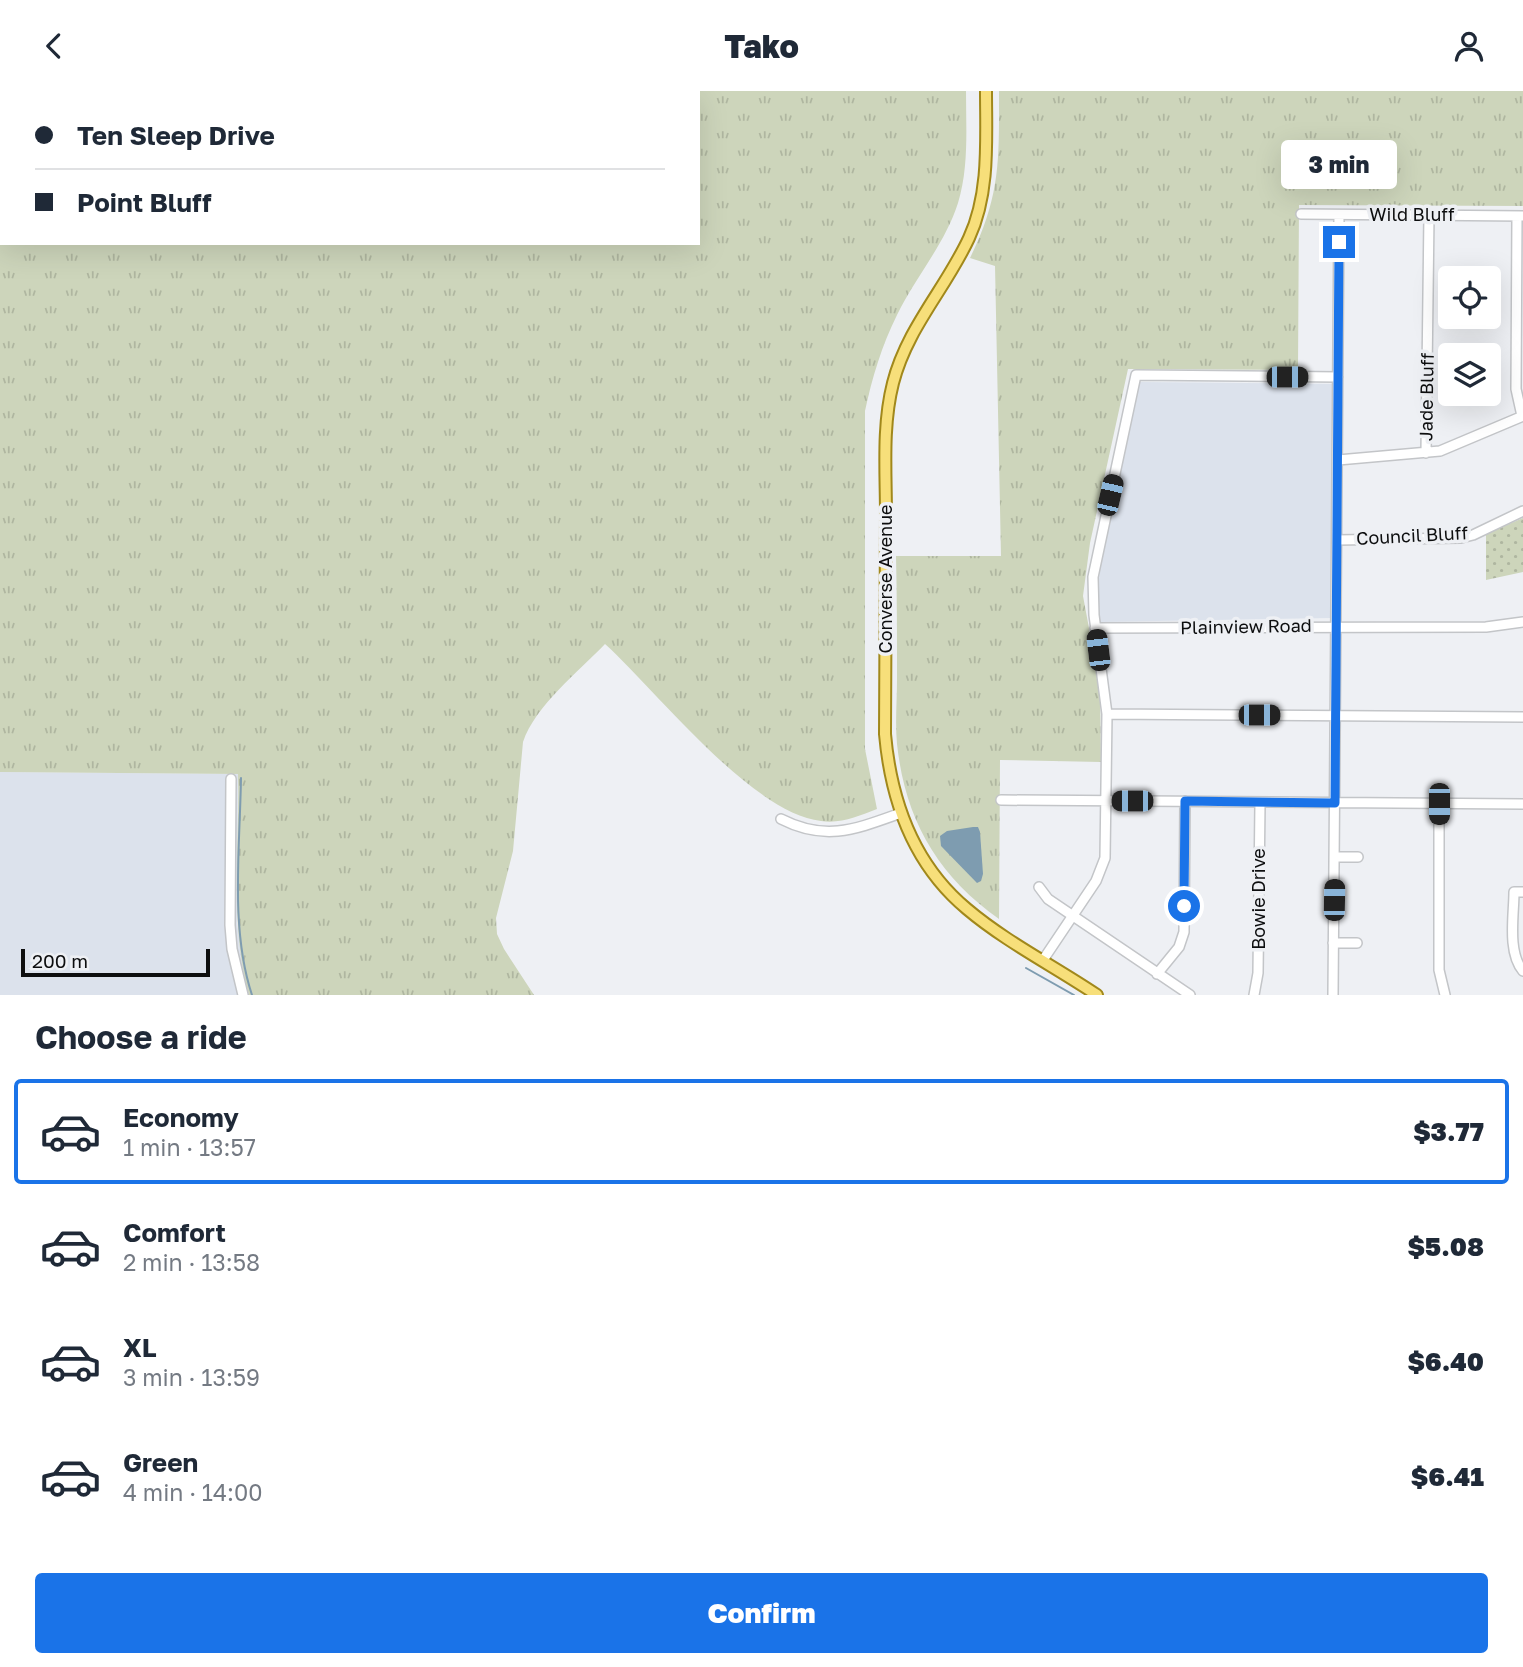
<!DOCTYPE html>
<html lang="en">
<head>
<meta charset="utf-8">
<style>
  body { margin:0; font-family:"Golos Text",sans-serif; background:#f6f6f7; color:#1f2937; height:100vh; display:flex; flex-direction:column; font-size:26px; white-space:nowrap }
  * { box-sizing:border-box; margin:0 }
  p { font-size:23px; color:#747a83 }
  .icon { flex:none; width:38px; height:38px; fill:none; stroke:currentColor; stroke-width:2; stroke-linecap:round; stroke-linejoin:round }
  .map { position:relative; height:904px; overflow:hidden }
  .sheet { display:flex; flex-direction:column; background:#fff; flex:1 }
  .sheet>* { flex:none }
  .guide { position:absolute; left:0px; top:0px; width:700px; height:154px; box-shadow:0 7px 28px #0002; display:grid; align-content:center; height:154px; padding:0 35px; background:#fff }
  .buttons { position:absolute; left:1438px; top:175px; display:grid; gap:14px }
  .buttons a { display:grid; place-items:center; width:63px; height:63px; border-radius:7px; background:#fff; box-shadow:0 7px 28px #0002; font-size:35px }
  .scale { position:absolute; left:21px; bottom:18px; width:189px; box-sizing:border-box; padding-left:7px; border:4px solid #0d0e0f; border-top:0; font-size:19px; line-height:24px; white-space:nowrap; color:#0d0e0f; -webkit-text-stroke:5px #eef0f4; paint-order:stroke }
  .end { position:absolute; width:32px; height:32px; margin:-16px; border:9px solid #1a73e8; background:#fff; box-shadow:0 0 0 4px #fff }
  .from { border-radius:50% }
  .bubble { position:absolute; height:49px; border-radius:7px; background:#fff; box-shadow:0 7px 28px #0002; font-size:23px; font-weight:800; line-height:49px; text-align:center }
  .car { position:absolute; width:21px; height:42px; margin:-21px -10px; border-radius:9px; box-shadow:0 0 5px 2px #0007; background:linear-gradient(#222 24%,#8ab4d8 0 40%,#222 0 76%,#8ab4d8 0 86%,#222 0) }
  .guide b { display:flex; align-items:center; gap:24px; height:66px; font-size:26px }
  .guide b+b { border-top:2px solid #e0e1e3 }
  .guide i { width:18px; height:18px; background:#1f2937 }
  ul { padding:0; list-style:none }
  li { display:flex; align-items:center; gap:21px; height:105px; margin:0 14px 10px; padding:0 21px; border:4px solid transparent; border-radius:7px }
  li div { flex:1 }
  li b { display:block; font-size:26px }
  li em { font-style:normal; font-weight:800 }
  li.selected { border-color:#1a73e8 }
  li>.icon { width:63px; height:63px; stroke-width:1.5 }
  h2 { padding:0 35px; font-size:32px; line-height:84px }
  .action { display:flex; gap:14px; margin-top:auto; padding:14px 35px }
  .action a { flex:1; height:80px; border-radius:7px; background:#1a73e8; color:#fff; font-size:28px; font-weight:800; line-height:80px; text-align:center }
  header { display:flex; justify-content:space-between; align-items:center; height:91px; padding:0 35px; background:#fff; font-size:32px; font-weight:800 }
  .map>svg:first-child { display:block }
  .built { fill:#dce2ec }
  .grass { fill:url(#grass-tufts) }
  .park { fill:url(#park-dots) }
  .water { fill:#7e9cb0 }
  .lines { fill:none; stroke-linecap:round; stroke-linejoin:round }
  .stream { stroke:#7e9cb0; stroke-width:2 }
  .minor-casing { stroke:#c3c5c8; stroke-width:12 }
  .major-casing { stroke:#a1881b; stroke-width:14 }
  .minor { stroke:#fff; stroke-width:9 }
  .major { stroke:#f7df7a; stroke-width:10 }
  .route { stroke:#1a73e8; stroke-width:9 }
  .labels { text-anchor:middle; stroke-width:7; stroke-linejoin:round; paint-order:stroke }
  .street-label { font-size:18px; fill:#0d0e0f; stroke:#eef0f4 }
</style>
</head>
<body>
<header><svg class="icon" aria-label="back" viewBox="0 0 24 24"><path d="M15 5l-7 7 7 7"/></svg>Tako<svg class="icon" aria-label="person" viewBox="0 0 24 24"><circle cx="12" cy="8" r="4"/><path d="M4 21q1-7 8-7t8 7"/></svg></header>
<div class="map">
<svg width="1523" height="904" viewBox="0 0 1523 904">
  <defs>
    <pattern id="grass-tufts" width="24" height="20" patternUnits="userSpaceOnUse" patternTransform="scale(1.75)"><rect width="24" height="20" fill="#cdd5bb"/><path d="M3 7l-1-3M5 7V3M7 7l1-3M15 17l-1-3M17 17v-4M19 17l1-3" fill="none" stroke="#afb6a0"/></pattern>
    <pattern id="park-dots" width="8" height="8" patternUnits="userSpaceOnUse" patternTransform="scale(1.75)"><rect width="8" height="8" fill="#cdd5bb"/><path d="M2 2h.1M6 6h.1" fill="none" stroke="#afb6a0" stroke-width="1.8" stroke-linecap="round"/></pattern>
  </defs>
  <rect width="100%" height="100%" fill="#eef0f4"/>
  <!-- built -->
  <path class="built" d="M 1140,291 L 1333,293 L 1331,527 L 1100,531 L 1098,499 L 1101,464 L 1138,293 Z
    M 0,681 L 238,683 L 237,832 L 245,887 L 249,904 L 0,904 Z"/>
  <!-- grass -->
  <path class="grass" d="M 132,0 L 407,0 L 149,2 Z
    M 534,0 L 966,0 C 966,37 969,76 958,112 C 945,153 916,185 897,224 C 882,254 872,287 865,320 L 865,658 L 877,718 C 859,725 841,733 821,730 C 751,722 657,600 605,553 C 579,580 535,615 523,651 L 513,760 L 496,827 L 497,843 L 504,858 L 534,904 L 249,904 C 229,832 240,757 238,683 L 0,681 L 0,25 L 2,152 L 698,152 L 698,2 L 529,2 Z
    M 999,0 L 1523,0 L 1523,115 L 1299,114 L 1298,279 L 1128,278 L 1090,452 L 1083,505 L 1100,596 L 1101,671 L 1000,669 L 999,828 C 937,784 905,728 897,653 C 895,632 897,610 897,588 C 897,547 897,506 896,465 L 1001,465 L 995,175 L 970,167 C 1001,104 999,68 999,0 Z"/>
  <!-- park -->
  <path class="park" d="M 1523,427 L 1523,481 L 1486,489 L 1486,443 Z"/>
  <!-- water -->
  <path class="water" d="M 973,736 L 978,736 L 980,741 L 983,783 L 981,790 L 977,792 L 941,755 L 940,745 L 947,740 Z"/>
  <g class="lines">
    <!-- stream -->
    <path class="stream" d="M 241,687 C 240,756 230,838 252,904
      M 1026,877 L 1074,904"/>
    <defs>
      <path id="minor" d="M 1301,123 L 1523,125
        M 1517,125 L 1516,298 L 1522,325
        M 1426,362 L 1429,124
        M 1338,369 L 1440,360 L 1523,325
        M 1337,449 L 1461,447 L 1473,444 L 1523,420
        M 1095,537 L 1486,536 L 1523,531
        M 1107,623 L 1523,626
        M 231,688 L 230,834 L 232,858 L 243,904
        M 1001,709 L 1523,713
        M 1439,713 L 1439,879 L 1445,904
        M 781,728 C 826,751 856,738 901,722
        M 1334,766 L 1358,766
        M 1039,796 L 1048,808 L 1190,904
        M 1523,801 L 1514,801 C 1514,824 1507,861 1523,880
        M 1333,852 L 1357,852
        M 1043,869 L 1096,790 L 1105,767 L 1107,623 L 1094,524 L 1093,486 L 1136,284 L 1338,286
        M 1157,883 L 1179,856 L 1184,841 L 1185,710
        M 1254,904 L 1258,882 L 1260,712
        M 1333,904 L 1339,124"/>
      <path id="major" d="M 986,0 C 986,48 990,102 969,147 C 946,197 907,237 893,292 C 882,335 886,381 886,425 C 886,497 885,570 885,643 C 891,710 914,774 967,818 C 1006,851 1054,875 1097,904
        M 471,2 L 477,0
        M 0,6 L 2,6"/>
    </defs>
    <!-- minor casing -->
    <use href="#minor" class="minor-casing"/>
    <!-- major casing -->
    <use href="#major" class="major-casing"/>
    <!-- minor -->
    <use href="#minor" class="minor"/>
    <!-- major -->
    <use href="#major" class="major"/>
  </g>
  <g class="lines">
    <!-- route -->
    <path class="route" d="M 1184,815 L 1185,710 L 1335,712 L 1339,151"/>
  </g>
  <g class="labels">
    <!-- street labels -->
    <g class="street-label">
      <text x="1412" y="130">Wild Bluff</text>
      <text transform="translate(1427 306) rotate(-89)" y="6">Jade Bluff</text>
      <text transform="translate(1412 445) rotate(-3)" y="6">Council Bluff</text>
      <text transform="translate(886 488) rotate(-90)" y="6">Converse Avenue</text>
      <text transform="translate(1246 536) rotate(-1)" y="6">Plainview Road</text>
      <text transform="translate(1259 808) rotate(-90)" y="6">Bowie Drive</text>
    </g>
  </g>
</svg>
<div class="buttons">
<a><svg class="icon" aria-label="locate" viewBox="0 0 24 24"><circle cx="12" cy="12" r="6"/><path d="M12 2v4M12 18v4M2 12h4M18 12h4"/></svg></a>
<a><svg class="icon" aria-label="layers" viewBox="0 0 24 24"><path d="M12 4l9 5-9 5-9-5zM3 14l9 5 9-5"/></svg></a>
</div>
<div class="scale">200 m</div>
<i class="end from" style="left:1184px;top:815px"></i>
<i class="end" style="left:1339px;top:151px"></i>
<div class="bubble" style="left:1281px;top:49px;width:116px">3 min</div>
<i class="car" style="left:1287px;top:286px;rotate:90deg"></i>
<i class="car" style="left:1110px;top:404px;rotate:13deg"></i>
<i class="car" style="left:1098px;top:559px;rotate:353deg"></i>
<i class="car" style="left:1259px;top:624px;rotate:90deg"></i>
<i class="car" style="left:1132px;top:710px;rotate:270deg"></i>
<i class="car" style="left:1439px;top:713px;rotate:180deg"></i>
<i class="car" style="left:1334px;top:809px;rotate:1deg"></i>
<div class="guide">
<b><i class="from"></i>Ten Sleep Drive</b>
<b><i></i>Point Bluff</b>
</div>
</div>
<section class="sheet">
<h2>Choose a ride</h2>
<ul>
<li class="selected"><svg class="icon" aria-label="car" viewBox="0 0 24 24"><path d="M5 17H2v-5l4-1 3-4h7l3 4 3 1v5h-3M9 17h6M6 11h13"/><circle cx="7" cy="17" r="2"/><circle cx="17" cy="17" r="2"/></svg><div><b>Economy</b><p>1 min · 13:57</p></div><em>$3.77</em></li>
<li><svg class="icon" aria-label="car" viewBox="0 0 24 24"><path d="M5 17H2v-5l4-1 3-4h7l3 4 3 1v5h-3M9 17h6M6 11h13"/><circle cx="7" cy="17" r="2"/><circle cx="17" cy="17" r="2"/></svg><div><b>Comfort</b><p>2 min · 13:58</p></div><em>$5.08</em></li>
<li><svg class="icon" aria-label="car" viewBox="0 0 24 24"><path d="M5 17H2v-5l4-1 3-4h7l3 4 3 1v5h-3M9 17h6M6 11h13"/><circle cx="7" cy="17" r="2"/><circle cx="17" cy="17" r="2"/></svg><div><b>XL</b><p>3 min · 13:59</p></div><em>$6.40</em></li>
<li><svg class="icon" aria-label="car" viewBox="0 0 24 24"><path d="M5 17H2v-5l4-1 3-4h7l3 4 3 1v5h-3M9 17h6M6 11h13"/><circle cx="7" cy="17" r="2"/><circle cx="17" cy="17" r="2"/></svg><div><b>Green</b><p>4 min · 14:00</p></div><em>$6.41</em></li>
</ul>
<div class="action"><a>Confirm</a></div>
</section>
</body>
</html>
